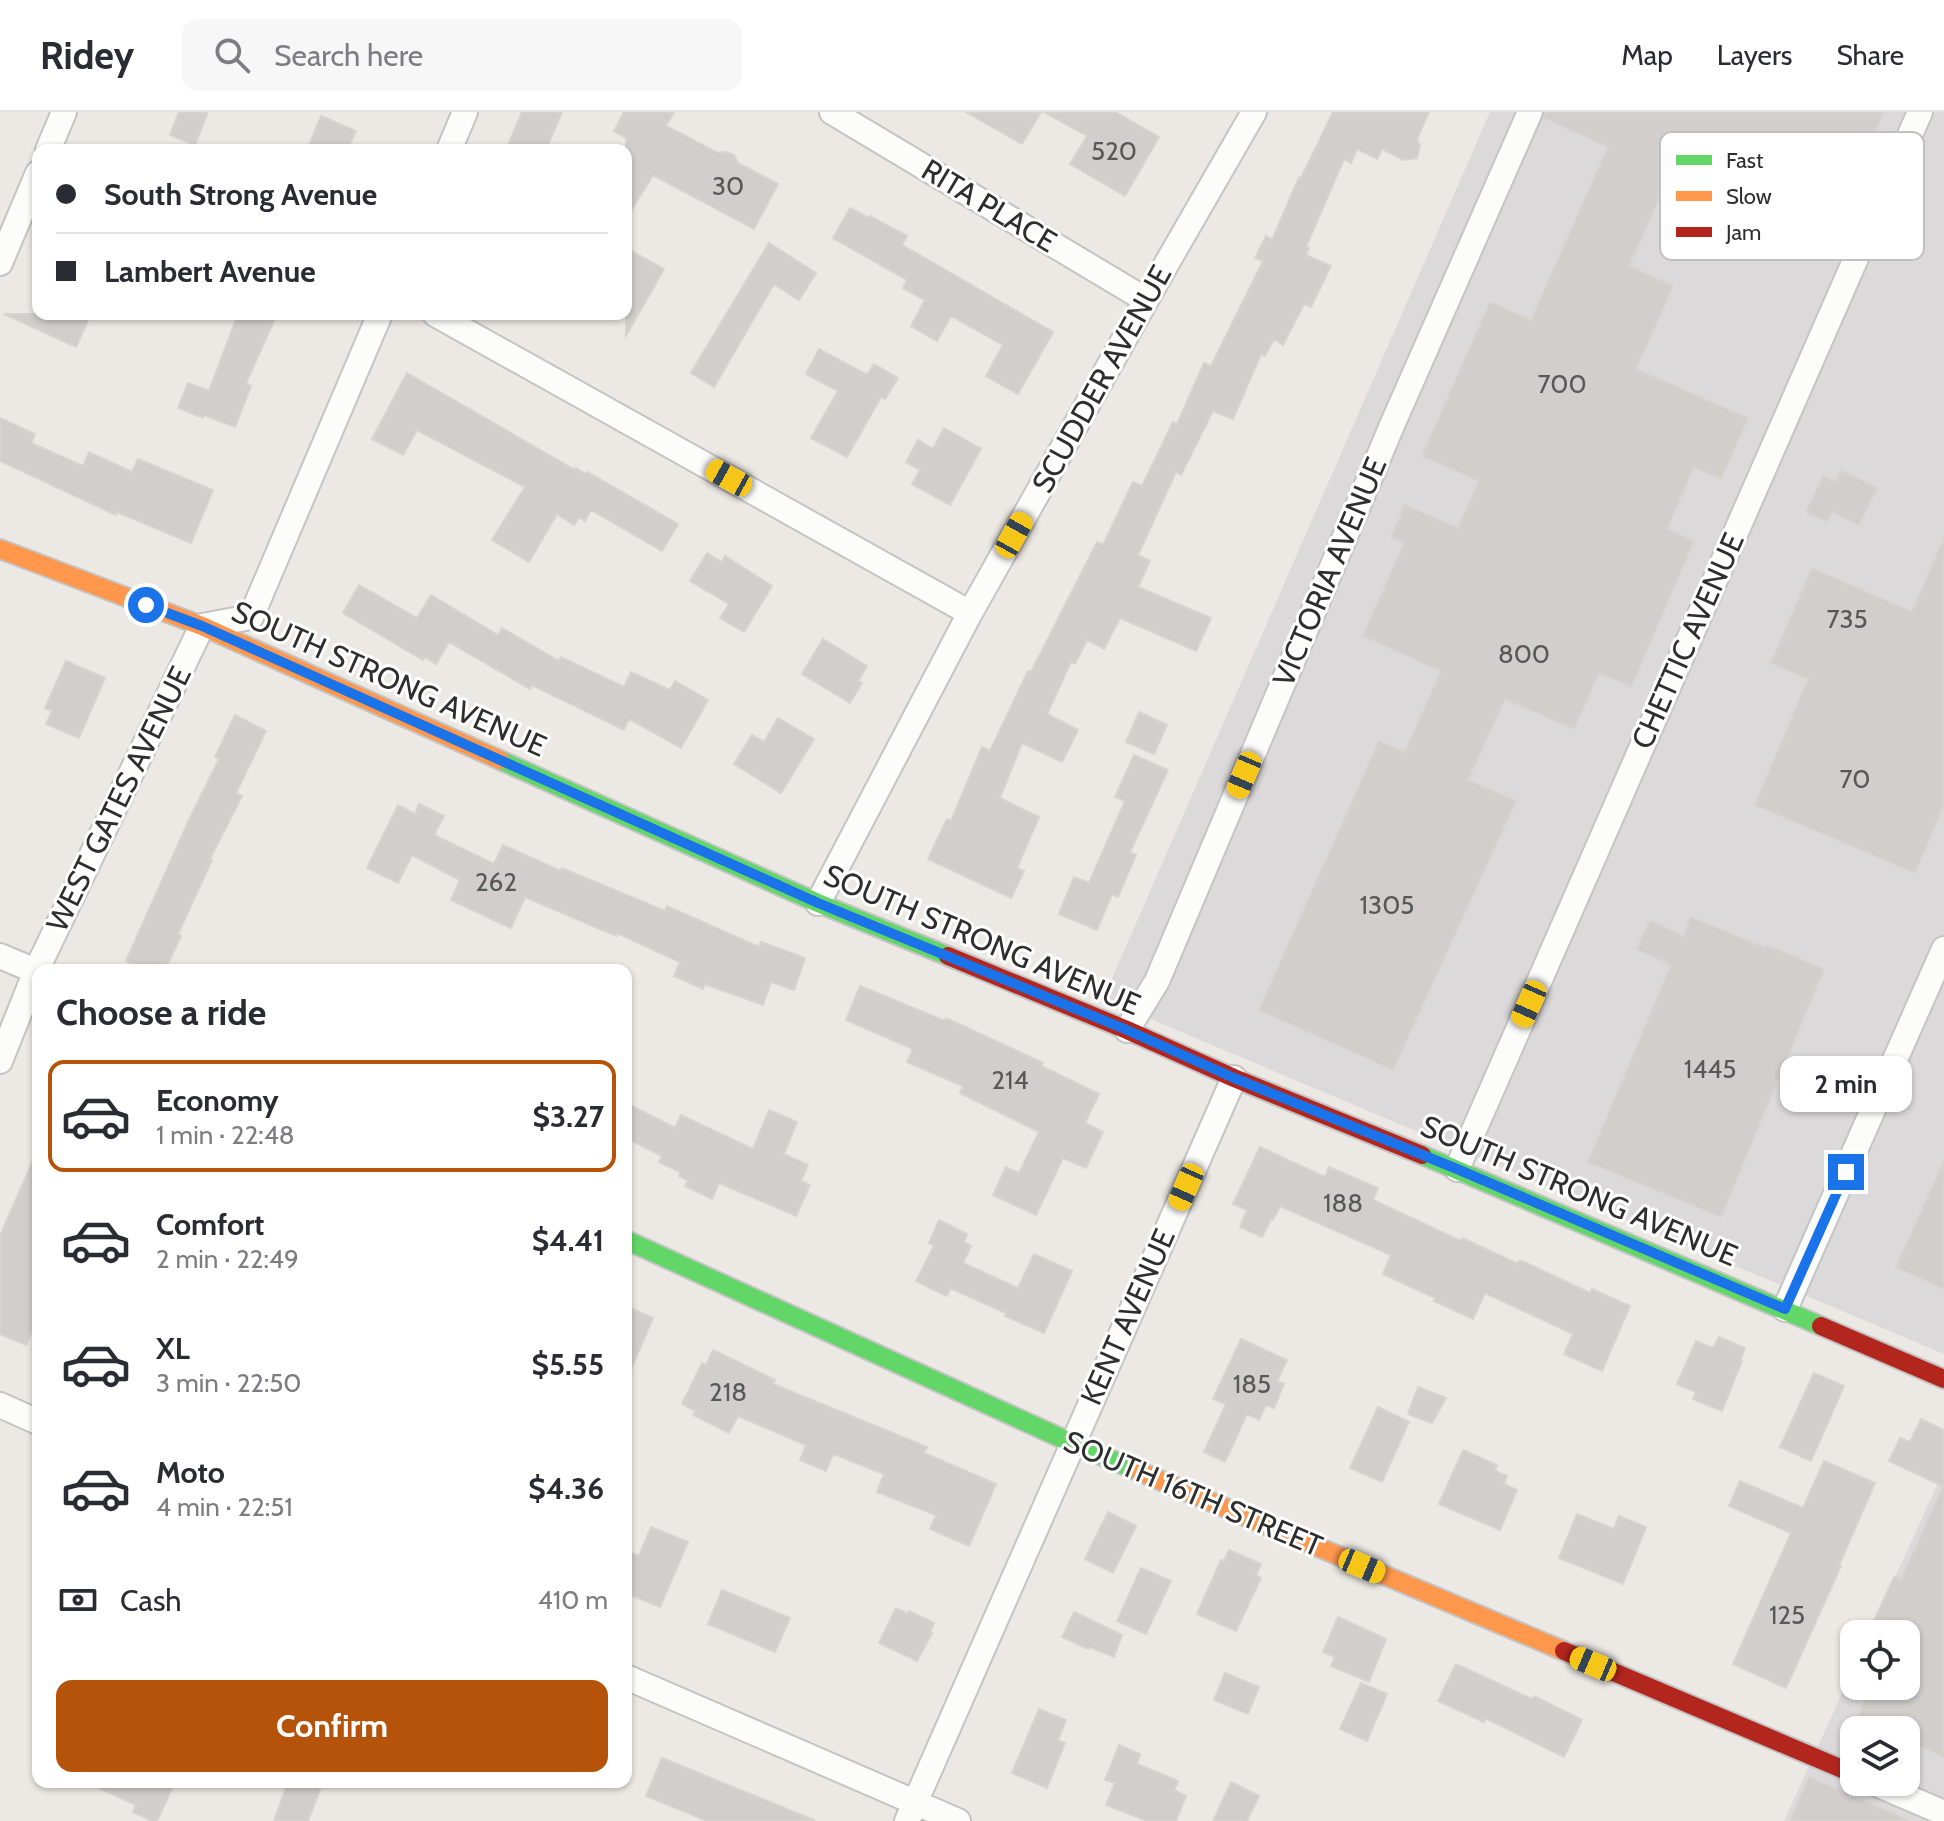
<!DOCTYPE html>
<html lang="en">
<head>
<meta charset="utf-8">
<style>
  body { margin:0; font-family:Cabin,sans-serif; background:#f7f7f7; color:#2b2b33; height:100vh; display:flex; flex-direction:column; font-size:30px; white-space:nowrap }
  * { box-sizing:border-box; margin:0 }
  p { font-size:26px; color:#7c7c81 }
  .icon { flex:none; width:44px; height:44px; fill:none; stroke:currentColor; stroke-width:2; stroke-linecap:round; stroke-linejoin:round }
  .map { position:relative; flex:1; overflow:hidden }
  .drawer { position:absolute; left:32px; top:852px; width:600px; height:824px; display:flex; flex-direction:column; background:#fff; border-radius:16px; box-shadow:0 2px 6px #0004 }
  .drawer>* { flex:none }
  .banner { position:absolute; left:32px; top:32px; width:600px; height:176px; border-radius:16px; box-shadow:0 2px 6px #0004; display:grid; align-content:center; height:176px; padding:0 24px; background:#fff }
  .buttons { position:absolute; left:1840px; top:1508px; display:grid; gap:16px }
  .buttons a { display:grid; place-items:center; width:80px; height:80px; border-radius:16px; background:#fff; box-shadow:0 2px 6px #0004; font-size:40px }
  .end { position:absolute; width:36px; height:36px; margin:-18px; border:10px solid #1a73e8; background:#fff; box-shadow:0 0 0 4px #fff }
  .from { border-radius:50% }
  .bubble { position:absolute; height:56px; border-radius:16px; background:#fff; box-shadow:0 2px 6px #0004; font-size:26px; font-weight:700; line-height:56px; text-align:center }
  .car { position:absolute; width:24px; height:48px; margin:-24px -12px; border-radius:10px; box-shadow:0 0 6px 2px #0007; background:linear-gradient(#f5c518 24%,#345 0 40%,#f5c518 0 76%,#345 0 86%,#f5c518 0) }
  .banner b { display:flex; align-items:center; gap:28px; height:76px; font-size:30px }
  .banner b+b { border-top:2px solid #e1e1e2 }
  .banner i { width:20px; height:20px; background:#2b2b33 }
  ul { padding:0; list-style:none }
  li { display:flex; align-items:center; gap:24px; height:112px; margin:0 16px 12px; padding:0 8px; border:4px solid transparent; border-radius:16px }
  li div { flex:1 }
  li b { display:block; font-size:30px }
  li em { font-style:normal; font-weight:700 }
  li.selected { border-color:#b45309 }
  li>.icon { width:72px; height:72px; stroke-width:1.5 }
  h2 { padding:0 24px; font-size:36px; line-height:96px }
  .pay { display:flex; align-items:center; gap:20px; height:88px; padding:0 24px; font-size:30px }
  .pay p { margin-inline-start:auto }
  .action { display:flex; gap:16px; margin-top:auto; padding:16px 24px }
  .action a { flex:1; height:92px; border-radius:16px; background:#b45309; color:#fff; font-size:32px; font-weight:700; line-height:92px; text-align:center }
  header { display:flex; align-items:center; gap:48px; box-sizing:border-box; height:112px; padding:0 40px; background:#fff; border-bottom:2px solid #e1e1e2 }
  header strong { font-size:38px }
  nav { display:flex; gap:44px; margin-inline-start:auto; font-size:28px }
  .search { width:560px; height:72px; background:#f7f7f7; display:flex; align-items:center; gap:20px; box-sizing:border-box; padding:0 28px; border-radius:16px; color:#7c7c81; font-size:30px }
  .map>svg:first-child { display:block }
  .industrial { fill:#dcd9db; fill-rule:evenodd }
  .building { fill:#d1cecb; stroke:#d7d4d0; stroke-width:2 }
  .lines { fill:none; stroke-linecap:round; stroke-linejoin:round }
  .street-casing { stroke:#c5c4c5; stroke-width:28 }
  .fast-casing { stroke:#c5c4c5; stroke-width:22 }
  .slow-casing { stroke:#c5c4c5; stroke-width:22 }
  .jam-casing { stroke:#c5c4c5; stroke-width:22 }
  .street { stroke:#fcfcfb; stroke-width:24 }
  .fast { stroke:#63d668; stroke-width:18 }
  .slow { stroke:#ff974d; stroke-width:18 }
  .jam { stroke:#b3261e; stroke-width:18 }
  .route { stroke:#1a73e8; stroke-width:10 }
  .labels { text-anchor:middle; stroke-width:6; stroke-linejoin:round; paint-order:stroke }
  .number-label { font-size:26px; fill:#585857 }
  .street-label { font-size:30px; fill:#2e2e2e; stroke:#fff }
  .key { fill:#fff; stroke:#c0c0c0; stroke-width:2 }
  .key-label { font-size:22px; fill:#2e2e2e }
</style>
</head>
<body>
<header>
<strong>Ridey</strong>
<div class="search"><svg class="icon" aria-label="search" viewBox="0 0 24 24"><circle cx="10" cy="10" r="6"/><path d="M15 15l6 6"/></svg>Search here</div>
<nav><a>Map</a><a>Layers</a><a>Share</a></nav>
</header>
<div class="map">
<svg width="1944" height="1709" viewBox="0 0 1944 1709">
  <rect width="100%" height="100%" fill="#ece8e4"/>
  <!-- industrial -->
  <path class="industrial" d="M 1490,0 L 1944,0 L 1944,1242 L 1103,887 Z
    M 1944,1358 L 1944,1709 L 1784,1709 L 1854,1555 L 1854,1574 L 1906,1574 L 1906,1522 L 1869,1522 ZM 1854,1618 L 1906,1618 L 1906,1670 L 1854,1670 Z"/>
  <!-- building -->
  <path class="building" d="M 179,0 L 208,0 L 195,33 L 170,23 Z
    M 522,0 L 562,0 L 546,38 L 506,38 Z
    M 624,0 L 674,0 L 666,14 L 718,41 L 727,40 L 734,43 L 738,51 L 778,72 L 754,117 L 653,63 L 626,107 L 626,26 L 614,19 Z
    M 966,0 L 1041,0 L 1022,32 Z
    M 1044,0 L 1115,0 L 1159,25 L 1125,84 L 1070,52 L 1087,24 Z
    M 1333,0 L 1429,0 L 1417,27 L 1420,34 L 1417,46 L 1404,48 L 1382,37 L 1377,47 L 1357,37 L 1351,51 L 1344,47 L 1306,135 L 1309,136 L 1306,143 L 1331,154 L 1311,195 L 1304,192 L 1283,233 L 1274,227 L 1265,244 L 1261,242 L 1233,307 L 1213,299 L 1181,363 L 1176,360 L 1138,443 L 1150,449 L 1138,475 L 1211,506 L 1196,539 L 1120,506 L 1104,537 L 1087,528 L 1075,552 L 1071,550 L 1047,602 L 1078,618 L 1062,650 L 1022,631 L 1000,686 L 1039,705 L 1017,756 L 1024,759 L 1011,786 L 928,747 L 947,707 L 951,709 L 982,635 L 990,639 L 1028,559 L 1031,560 L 1097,430 L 1103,433 L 1133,370 L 1142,374 L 1173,310 L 1177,312 L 1204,251 L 1211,254 L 1263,149 L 1255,146 L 1266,124 L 1272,128 L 1299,65 L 1301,66 Z
    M 1545,0 L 1884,0 L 1853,70 L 1824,57 L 1797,118 L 1670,62 L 1629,154 L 1673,174 L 1636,257 L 1748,306 L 1721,367 L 1694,355 L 1667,417 L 1694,429 L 1631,575 L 1599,561 L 1574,617 L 1505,587 L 1468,668 L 1516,689 L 1393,958 L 1259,898 L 1379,629 L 1405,640 L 1441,559 L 1363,524 L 1404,431 L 1391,425 L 1405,393 L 1458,416 L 1479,369 L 1422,344 L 1490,190 L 1531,208 L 1608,35 L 1544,6 Z
    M 321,4 L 356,19 L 347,38 L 307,38 Z
    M 850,96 L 869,106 L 870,104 L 907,124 L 902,133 L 1053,220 L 1018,282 L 986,264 L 1003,233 L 951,204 L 937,229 L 911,214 L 925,188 L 903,176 L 907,168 L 833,126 Z
    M 769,131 L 816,161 L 799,188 L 774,172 L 714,275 L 691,261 Z
    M 626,136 L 664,157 L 626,224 Z
    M 4,202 L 91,202 L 76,235 Z
    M 238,202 L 277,202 L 246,271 L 251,274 L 235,315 L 204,303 L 203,306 L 178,296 L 188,271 L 209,279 Z
    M 819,237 L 867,263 L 874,252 L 898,266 L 885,287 L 881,285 L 847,345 L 811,326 L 838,279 L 806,262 Z
    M 407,261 L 575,358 L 576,356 L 586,362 L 587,360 L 678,412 L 662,439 L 591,398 L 585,409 L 579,405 L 574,413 L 557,402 L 529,450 L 492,428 L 525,375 L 417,318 L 403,343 L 372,327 Z
    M 0,306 L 35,322 L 31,331 L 83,354 L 89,340 L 132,360 L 138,347 L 213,378 L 191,431 L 117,400 L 116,403 L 0,349 Z
    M 944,316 L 981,337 L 950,393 L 912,372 L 920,358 L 906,350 L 918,328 L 933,337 Z
    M 1841,358 L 1877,376 L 1859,413 L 1832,400 L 1827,410 L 1806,400 L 1823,364 L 1836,370 Z
    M 1944,426 L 1944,692 L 1915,761 L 1755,693 L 1808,567 L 1771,551 L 1812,456 L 1912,500 Z
    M 707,441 L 722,450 L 725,444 L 772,474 L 744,520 L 720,506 L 729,492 L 690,469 Z
    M 359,473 L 417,506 L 431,483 L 498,523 L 502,516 L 559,549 L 561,545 L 624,575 L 631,560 L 670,578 L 675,569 L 708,588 L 681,636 L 629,607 L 624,618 L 532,573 L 530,577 L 449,530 L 436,552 L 425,545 L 423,548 L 343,501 Z
    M 823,527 L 867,554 L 858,569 L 862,571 L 850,591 L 802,562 Z
    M 66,549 L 105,566 L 79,626 L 46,612 L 52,599 L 45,596 Z
    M 1139,600 L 1167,613 L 1154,642 L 1126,630 Z
    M 235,603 L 266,619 L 236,681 L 242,684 L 210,747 L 212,748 L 178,822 L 181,824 L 165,858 L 146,858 L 126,849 L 189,708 L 219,647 L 215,645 Z
    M 778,606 L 814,627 L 781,681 L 734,652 L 752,623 L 764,630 Z
    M 1134,643 L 1168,658 L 1130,740 L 1136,743 L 1118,785 L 1112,782 L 1097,818 L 1059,802 L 1074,765 L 1089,771 L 1125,689 L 1115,685 Z
    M 419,692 L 444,704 L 434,723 L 494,752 L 503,733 L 561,759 L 562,756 L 665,799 L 667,794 L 759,835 L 761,830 L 805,846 L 794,878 L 771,870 L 763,893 L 705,872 L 703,877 L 674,864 L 680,850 L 617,821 L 616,824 L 525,785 L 511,816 L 451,788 L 460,768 L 412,743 L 398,771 L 367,756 L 398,693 L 415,702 Z
    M 1691,805 L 1765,836 L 1767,833 L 1824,857 L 1721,1105 L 1588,1050 L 1671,853 L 1636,837 L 1650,808 L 1683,824 Z
    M 860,874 L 945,909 L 946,906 L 1043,951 L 1041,954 L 1099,982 L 1085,1011 L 1103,1020 L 1086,1056 L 1063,1046 L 1036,1103 L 993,1083 L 1006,1055 L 1019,1061 L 1039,1020 L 960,981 L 963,974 L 907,950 L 913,937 L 846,908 Z
    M 626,991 L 675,1016 L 681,1003 L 753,1037 L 769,998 L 797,1010 L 784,1042 L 808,1053 L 801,1069 L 810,1073 L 796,1104 L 719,1071 L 712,1087 L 685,1074 L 688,1069 L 679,1064 L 680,1060 L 659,1050 L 662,1044 L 626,1026 Z
    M 1260,1035 L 1325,1065 L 1329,1055 L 1378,1076 L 1373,1088 L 1461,1129 L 1462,1126 L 1518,1152 L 1520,1148 L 1590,1181 L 1592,1177 L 1630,1194 L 1602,1259 L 1564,1242 L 1573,1222 L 1485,1181 L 1473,1207 L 1434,1189 L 1435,1186 L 1383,1162 L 1391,1143 L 1280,1094 L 1273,1108 L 1271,1107 L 1262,1125 L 1240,1115 L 1247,1098 L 1233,1092 Z
    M 38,1037 L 38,1205 L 26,1233 L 0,1222 L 0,1124 Z
    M 1944,1049 L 1944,1177 L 1896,1155 Z
    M 939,1108 L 967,1122 L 964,1130 L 971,1134 L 963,1151 L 1018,1176 L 1034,1142 L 1072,1159 L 1044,1221 L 1005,1204 L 1006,1201 L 950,1176 L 947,1184 L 916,1169 L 934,1134 L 929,1131 Z
    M 626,1194 L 653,1206 L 626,1269 Z
    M 1719,1225 L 1745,1236 L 1740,1249 L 1742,1249 L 1722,1299 L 1693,1287 L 1696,1280 L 1677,1272 L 1696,1229 L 1713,1236 Z
    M 1241,1227 L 1287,1248 L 1277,1269 L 1284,1272 L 1274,1296 L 1266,1293 L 1259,1308 L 1247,1302 L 1225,1350 L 1204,1340 L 1226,1292 L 1213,1287 Z
    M 713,1238 L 775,1268 L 773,1272 L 927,1335 L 924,1341 L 996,1372 L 969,1434 L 930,1417 L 936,1403 L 877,1380 L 884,1362 L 833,1342 L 826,1359 L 800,1348 L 806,1333 L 738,1304 L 729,1321 L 693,1303 L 696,1299 L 682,1292 L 702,1251 L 706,1253 Z
    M 1814,1261 L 1844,1274 L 1811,1349 L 1780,1335 Z
    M 1418,1275 L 1446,1286 L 1432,1311 L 1408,1302 Z
    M 1378,1295 L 1409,1310 L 1382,1370 L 1350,1356 Z
    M 1921,1307 L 1944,1318 L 1944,1645 L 1906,1628 L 1906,1618 L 1884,1618 L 1857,1606 L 1871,1574 L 1906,1574 L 1906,1522 L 1868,1522 L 1894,1465 L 1901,1468 L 1943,1374 L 1889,1349 L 1900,1326 L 1910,1330 Z
    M 1463,1338 L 1497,1353 L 1495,1359 L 1507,1364 L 1504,1372 L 1517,1378 L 1500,1418 L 1439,1392 Z
    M 1824,1349 L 1875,1371 L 1839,1453 L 1841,1454 L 1786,1576 L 1733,1552 L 1791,1421 L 1729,1394 L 1740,1369 L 1803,1396 Z
    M 1108,1400 L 1136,1414 L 1113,1461 L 1085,1447 Z
    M 1577,1402 L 1614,1417 L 1619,1404 L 1646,1415 L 1623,1472 L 1559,1446 Z
    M 651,1415 L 688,1430 L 660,1495 L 626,1481 L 626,1439 L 639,1444 Z
    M 1229,1438 L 1261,1452 L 1256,1463 L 1261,1466 L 1236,1519 L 1197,1502 L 1221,1448 L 1224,1449 Z
    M 1141,1456 L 1171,1469 L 1146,1522 L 1117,1509 Z
    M 722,1478 L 790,1506 L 775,1540 L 708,1512 Z
    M 896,1496 L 908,1502 L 909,1499 L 934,1511 L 930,1521 L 932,1521 L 917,1549 L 879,1531 Z
    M 1074,1500 L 1122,1523 L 1114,1545 L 1089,1535 L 1088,1537 L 1062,1525 Z
    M 1338,1505 L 1386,1527 L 1369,1570 L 1331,1554 L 1335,1545 L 1323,1540 Z
    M 1456,1552 L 1532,1587 L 1534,1584 L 1582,1608 L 1564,1645 L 1485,1606 L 1484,1610 L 1438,1589 Z
    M 1225,1561 L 1259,1575 L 1248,1602 L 1214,1588 Z
    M 1361,1571 L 1387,1582 L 1367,1629 L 1340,1617 Z
    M 1039,1597 L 1066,1608 L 1058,1628 L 1065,1631 L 1047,1676 L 1012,1661 Z
    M 1119,1633 L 1140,1642 L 1137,1652 L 1178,1669 L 1174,1678 L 1186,1684 L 1176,1709 L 1147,1709 L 1106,1693 L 1115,1671 L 1105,1668 Z
    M 662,1646 L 814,1708 L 814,1709 L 707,1709 L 646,1684 Z
    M 1809,1665 L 1910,1709 L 1790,1709 Z
    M 86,1670 L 175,1670 L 157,1709 L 152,1709 L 133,1700 L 136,1693 Z
    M 288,1670 L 307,1670 L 321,1675 L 308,1709 L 274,1709 Z
    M 1231,1670 L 1259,1684 L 1247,1709 L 1213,1709 Z"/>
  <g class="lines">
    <defs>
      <path id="street" d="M 832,0 L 1146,188
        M 48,38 L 64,0
        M 449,38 L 465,0
        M 0,151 L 38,61
        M 435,202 L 970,501
        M 818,791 L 970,501 L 1167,151 L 1254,0
        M 0,844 L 38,860
        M 1127,918 L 1157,869 L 1393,311 L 1530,0
        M 0,949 L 36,859 L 202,514 L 251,505 L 380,202
        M 1457,1057 L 1920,0
        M 1785,1197 L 1944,837
        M 0,1293 L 38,1310
        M 626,1565 L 958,1709
        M 1872,1670 L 1944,1701
        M 907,1709 L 1234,966"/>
      <path id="fast" d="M 500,648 L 818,791 L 948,844
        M 1422,1043 L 1821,1214
        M 626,1128 L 1072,1331 L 1138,1359"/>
      <path id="slow" d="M 0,437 L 202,514 L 500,648
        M 1138,1359 L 1564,1539"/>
      <path id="jam" d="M 948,844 L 1127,918 L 1234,966 L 1422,1043
        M 1821,1214 L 1944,1267
        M 1564,1539 L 1854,1662"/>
    </defs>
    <!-- street casing -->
    <use href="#street" class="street-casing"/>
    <!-- fast casing -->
    <use href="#fast" class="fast-casing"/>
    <!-- slow casing -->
    <use href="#slow" class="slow-casing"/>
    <!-- jam casing -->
    <use href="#jam" class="jam-casing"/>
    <!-- street -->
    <use href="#street" class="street"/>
    <!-- fast -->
    <use href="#fast" class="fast"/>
    <!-- slow -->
    <use href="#slow" class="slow"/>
    <!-- jam -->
    <use href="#jam" class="jam"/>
  </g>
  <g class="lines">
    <!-- route -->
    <path class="route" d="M 146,493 L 202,514 L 818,791 L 1127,918 L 1234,966 L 1457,1057 L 1785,1197 L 1846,1060"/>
  </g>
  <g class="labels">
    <!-- number labels -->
    <g class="number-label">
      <text x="1114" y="48">520</text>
      <text x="728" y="83">30</text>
      <text x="1562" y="281">700</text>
      <text x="1847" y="516">735</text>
      <text x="1524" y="551">800</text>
      <text x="1855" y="676">70</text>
      <text x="496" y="779">262</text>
      <text x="1387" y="802">1305</text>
      <text x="1710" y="966">1445</text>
      <text x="1010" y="977">214</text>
      <text x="1343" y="1100">188</text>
      <text x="1252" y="1281">185</text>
      <text x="728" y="1289">218</text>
      <text x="1787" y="1512">125</text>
    </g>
    <!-- street labels -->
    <g class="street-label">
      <text transform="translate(989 94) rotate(31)" y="10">RITA PLACE</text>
      <text transform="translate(1102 267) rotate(-61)" y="10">SCUDDER AVENUE</text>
      <text transform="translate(1330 460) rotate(-67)" y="10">VICTORIA AVENUE</text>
      <text transform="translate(1688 529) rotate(-66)" y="10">CHETTIC AVENUE</text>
      <text transform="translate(389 567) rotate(24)" y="10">SOUTH STRONG AVENUE</text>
      <text transform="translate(119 687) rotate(-64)" y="10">WEST GATES AVENUE</text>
      <text transform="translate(982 828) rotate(23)" y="10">SOUTH STRONG AVENUE</text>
      <text transform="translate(1579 1079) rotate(23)" y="10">SOUTH STRONG AVENUE</text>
      <text transform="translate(1128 1205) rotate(-66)" y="10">KENT AVENUE</text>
      <text transform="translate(1193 1382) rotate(23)" y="10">SOUTH 16TH STREET</text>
    </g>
  </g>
  <!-- legend -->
  <rect x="1660" y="20" width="264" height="128" rx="12" class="key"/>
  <rect x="1676" y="43" width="36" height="10" fill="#63d668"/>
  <rect x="1676" y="79" width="36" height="10" fill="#ff974d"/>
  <rect x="1676" y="115" width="36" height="10" fill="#b3261e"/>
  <g class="key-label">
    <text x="1726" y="56">Fast</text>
    <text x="1726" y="92">Slow</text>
    <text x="1726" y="128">Jam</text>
  </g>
</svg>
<div class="buttons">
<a><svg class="icon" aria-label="locate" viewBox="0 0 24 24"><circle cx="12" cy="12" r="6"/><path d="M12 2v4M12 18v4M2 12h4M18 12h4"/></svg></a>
<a><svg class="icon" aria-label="layers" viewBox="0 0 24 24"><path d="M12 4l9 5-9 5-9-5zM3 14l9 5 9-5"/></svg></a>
</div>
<i class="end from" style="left:146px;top:493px"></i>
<i class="end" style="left:1846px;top:1060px"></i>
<div class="bubble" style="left:1780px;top:944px;width:132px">2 min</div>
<i class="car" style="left:729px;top:366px;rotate:299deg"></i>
<i class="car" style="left:1014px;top:423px;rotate:29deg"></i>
<i class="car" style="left:1244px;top:663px;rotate:203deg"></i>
<i class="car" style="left:1529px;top:892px;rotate:204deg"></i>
<i class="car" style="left:1186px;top:1075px;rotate:204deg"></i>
<i class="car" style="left:1362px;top:1454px;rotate:113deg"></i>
<i class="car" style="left:1593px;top:1552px;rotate:293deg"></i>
<div class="banner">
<b><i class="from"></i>South Strong Avenue</b>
<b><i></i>Lambert Avenue</b>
</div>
<section class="drawer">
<h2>Choose a ride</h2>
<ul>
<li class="selected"><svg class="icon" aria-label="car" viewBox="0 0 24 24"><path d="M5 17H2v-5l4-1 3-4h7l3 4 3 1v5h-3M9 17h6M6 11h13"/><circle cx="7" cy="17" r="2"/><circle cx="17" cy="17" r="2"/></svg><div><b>Economy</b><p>1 min · 22:48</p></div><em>$3.27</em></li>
<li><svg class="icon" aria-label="car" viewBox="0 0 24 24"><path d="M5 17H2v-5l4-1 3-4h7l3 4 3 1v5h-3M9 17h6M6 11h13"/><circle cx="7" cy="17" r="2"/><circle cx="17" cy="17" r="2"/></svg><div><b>Comfort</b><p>2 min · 22:49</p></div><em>$4.41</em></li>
<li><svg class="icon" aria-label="car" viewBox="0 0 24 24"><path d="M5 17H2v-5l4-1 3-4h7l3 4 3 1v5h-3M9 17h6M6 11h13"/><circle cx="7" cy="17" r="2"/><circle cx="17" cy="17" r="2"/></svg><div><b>XL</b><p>3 min · 22:50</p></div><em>$5.55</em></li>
<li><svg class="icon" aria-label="car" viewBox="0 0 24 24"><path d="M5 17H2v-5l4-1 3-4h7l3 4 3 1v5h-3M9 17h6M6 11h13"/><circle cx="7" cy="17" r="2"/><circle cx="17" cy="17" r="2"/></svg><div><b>Moto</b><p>4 min · 22:51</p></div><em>$4.36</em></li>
</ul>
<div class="pay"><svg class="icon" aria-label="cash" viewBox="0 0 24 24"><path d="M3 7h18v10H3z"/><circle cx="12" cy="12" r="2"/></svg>Cash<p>410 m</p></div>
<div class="action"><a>Confirm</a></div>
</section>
</div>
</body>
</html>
